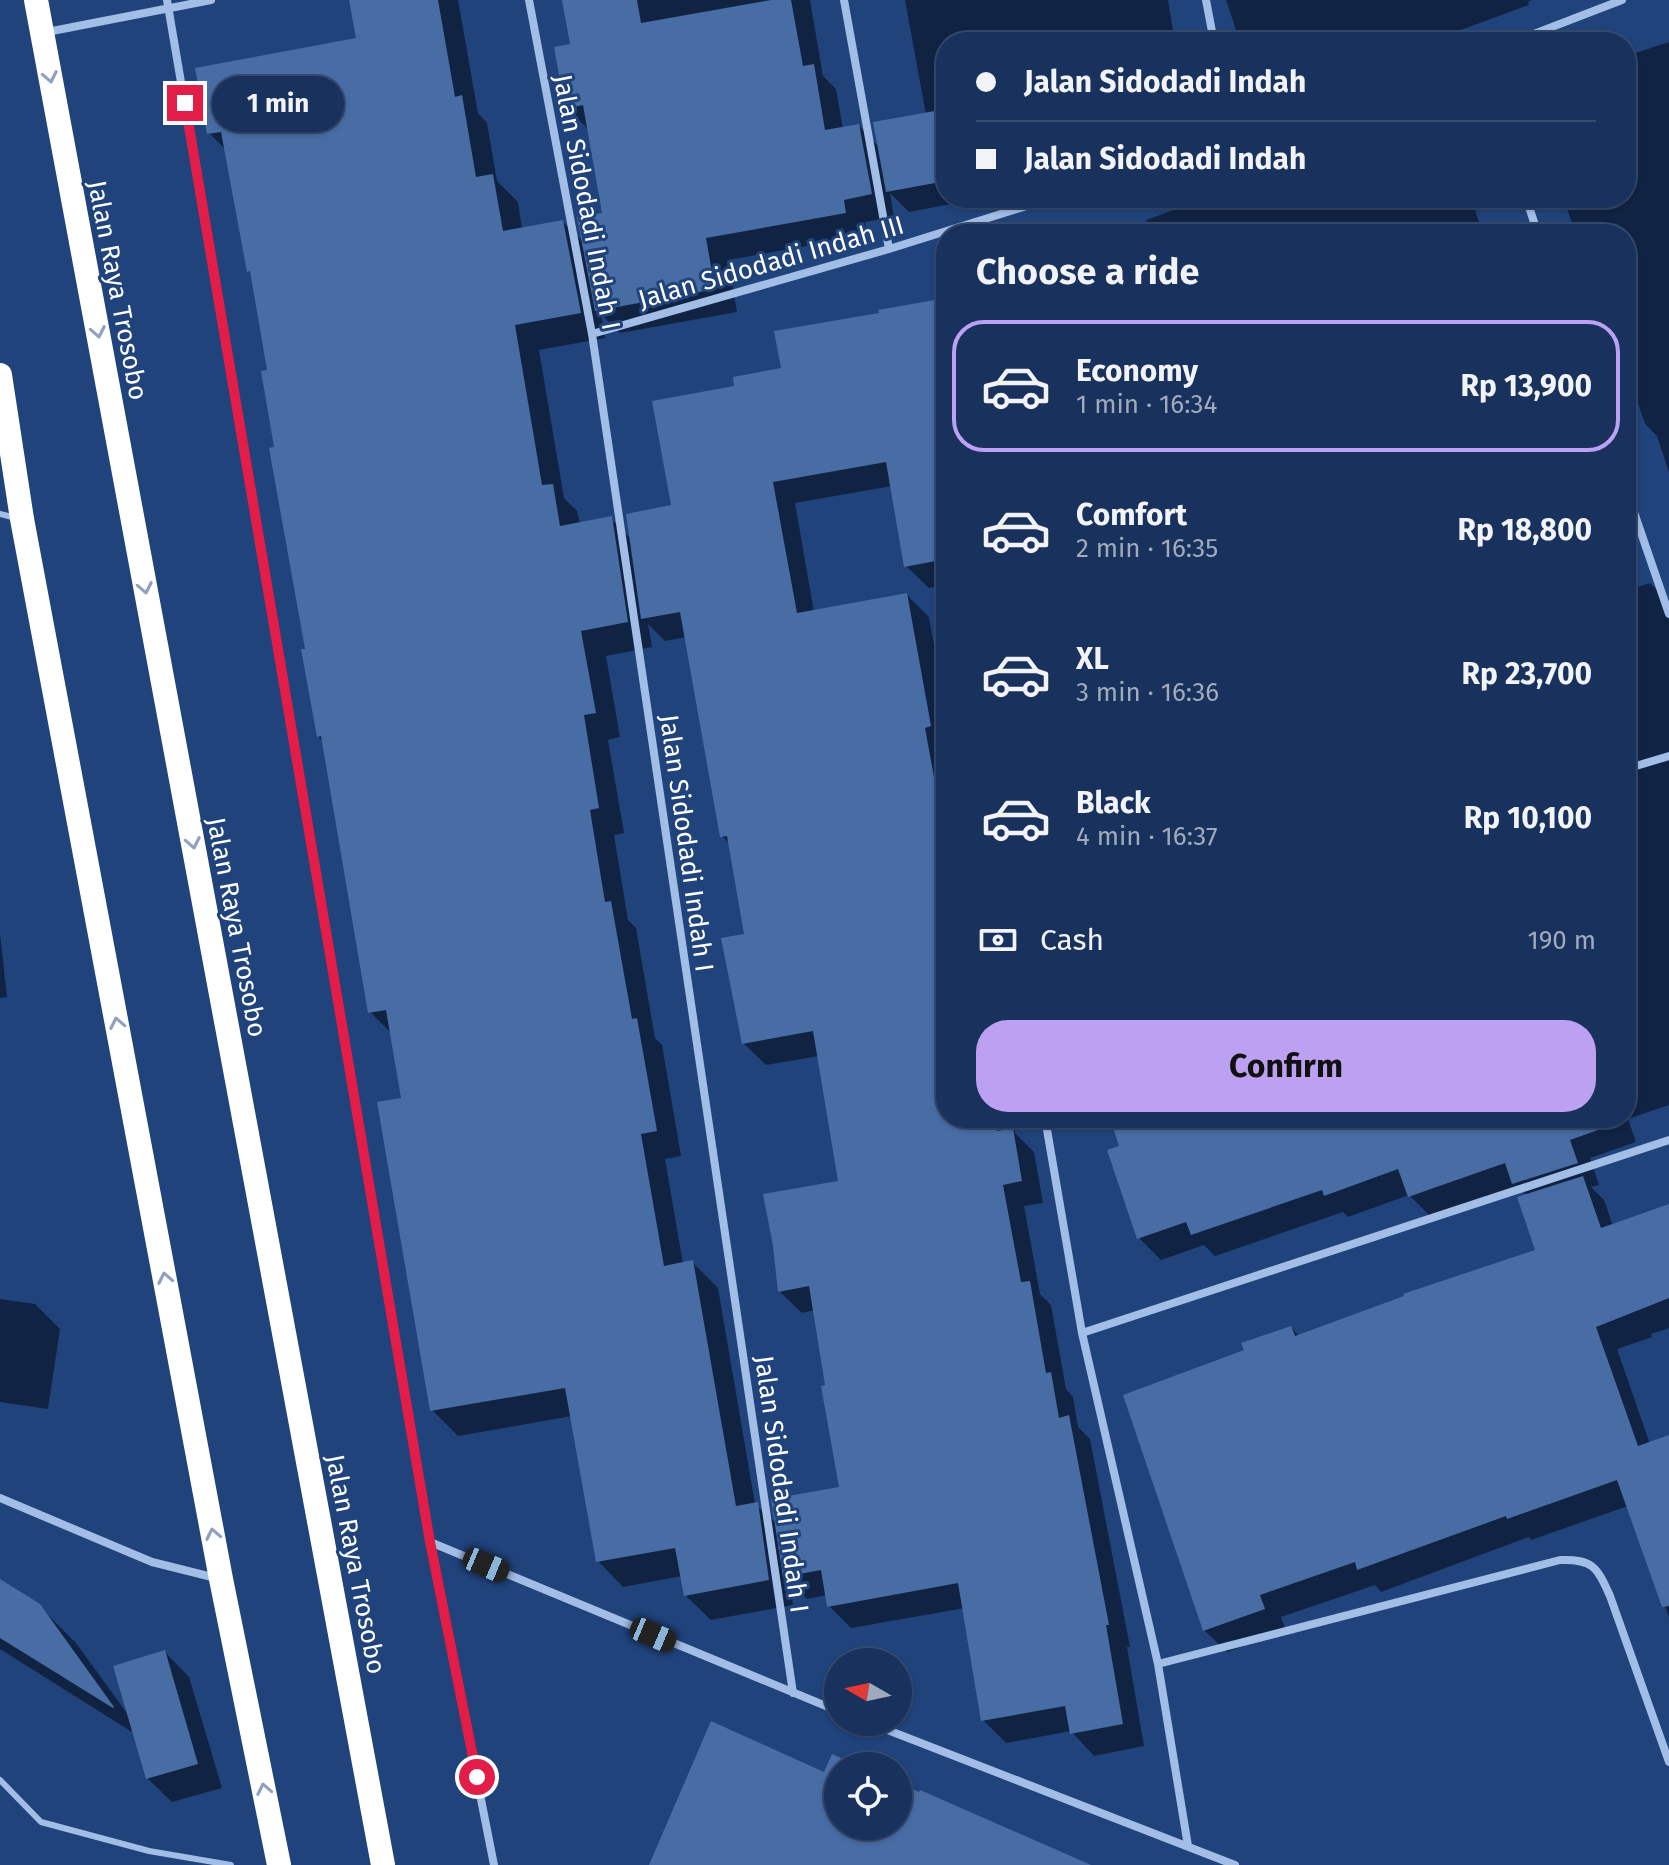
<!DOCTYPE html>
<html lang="en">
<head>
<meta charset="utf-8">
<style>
  body { margin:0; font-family:"Fira Sans",sans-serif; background:#213a63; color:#f1f3f6; height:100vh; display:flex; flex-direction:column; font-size:30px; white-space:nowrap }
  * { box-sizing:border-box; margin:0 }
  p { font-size:26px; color:#9faabc }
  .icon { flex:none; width:44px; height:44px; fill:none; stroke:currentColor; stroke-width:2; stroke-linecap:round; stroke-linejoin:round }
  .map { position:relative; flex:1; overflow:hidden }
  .sheet { position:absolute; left:936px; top:224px; width:700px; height:904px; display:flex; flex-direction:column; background:#18325d; border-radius:32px; box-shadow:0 2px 6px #0004,0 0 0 2px #364d72 }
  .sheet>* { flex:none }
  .guide { position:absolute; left:936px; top:32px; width:700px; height:176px; border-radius:32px; box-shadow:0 2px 6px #0004,0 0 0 2px #364d72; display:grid; align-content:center; height:176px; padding:0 40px; background:#18325d }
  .needle { width:52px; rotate:279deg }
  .tools { position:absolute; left:824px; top:1648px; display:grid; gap:16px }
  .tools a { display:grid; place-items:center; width:88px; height:88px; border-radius:50%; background:#18325d; box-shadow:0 2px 6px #0004,0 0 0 2px #364d72; font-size:40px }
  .end { position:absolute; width:36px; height:36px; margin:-18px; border:10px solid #e11d48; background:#fff; box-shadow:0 0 0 4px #fff }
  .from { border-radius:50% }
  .bubble { position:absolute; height:56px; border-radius:28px; background:#18325d; box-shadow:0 2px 6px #0004,0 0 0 2px #364d72; font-size:26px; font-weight:700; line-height:56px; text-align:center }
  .car { position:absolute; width:24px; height:48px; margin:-24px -12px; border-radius:10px; box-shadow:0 0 6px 2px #0007; background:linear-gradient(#222 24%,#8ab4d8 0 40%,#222 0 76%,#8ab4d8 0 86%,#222 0) }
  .guide b { display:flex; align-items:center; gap:28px; height:76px; font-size:30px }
  .guide b+b { border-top:2px solid #364d72 }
  .guide i { width:20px; height:20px; background:#f1f3f6 }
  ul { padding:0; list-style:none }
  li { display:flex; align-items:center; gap:24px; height:132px; margin:0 16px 12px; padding:0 24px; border:4px solid transparent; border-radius:32px }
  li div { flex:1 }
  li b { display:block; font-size:30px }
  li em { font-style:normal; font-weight:700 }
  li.on { border-color:#bca0f2 }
  li>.icon { width:72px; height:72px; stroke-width:1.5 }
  h2 { padding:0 40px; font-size:36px; line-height:96px }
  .pay { display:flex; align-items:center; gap:20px; height:88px; padding:0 40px; font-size:30px }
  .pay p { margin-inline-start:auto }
  .cta { display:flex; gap:16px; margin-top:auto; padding:16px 40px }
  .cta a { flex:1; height:92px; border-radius:32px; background:#bca0f2; color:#111; font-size:32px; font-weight:700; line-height:92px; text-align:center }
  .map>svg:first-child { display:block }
  .shadow { fill:#0007; fill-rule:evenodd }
  .building { fill:#486da5 }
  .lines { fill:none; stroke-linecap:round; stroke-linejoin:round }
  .lane { stroke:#a2bde6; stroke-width:6 }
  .street { stroke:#a2bde6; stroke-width:8 }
  .highway { stroke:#fff; stroke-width:24 }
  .oneway { stroke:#90a1be }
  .route { stroke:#e11d48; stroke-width:10 }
  .labels { text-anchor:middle; stroke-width:6; stroke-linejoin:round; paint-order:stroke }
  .street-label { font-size:26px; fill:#fff; stroke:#20437c }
</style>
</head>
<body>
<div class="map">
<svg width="1669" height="1865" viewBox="0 0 1669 1865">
  <rect width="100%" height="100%" fill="#20437c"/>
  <!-- shadow -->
  <path class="shadow" d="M 351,0 L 458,0 L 478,113 L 487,123 L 497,181 L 518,202 L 522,229 L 563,222 L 584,243 L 604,214 L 589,130 L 567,108 L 572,46 L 565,0 L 810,0 L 823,76 L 836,89 L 843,129 L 859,126 L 880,148 L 926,115 L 905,0 L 1168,0 L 1175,42 L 946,42 L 946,198 L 983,198 L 909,212 L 890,193 L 894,217 L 865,222 L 868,235 L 728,260 L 737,312 L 620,333 L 601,314 L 605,338 L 539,350 L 564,498 L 577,511 L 580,524 L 611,519 L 631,539 L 673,507 L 736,388 L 783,370 L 881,315 L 946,300 L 946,585 L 929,588 L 906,566 L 892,486 L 795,503 L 814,612 L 907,595 L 929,617 L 946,713 L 946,1118 L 1012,1118 L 1015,1133 L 1034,1152 L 1043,1203 L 1024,1206 L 1040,1294 L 1051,1305 L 1066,1389 L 1073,1397 L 1078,1427 L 1090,1439 L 1130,1647 L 1127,1647 L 1144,1746 L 1094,1756 L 1071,1731 L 1006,1743 L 983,1720 L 965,1608 L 851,1628 L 829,1606 L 827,1595 L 807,1599 L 790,1582 L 793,1605 L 711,1620 L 685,1595 L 682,1576 L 623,1587 L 598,1561 L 572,1416 L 458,1436 L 432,1410 L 403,1099 L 392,1034 L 370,1012 L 324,742 L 318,736 L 276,449 L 269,371 L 253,275 L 249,271 L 227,151 L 209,133 L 358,40 ZM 648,624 L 665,641 L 686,637 L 722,836 L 730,844 L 747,935 L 743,1043 L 766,1065 L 819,1056 L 840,1182 L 779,1291 L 802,1313 L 815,1310 L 842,1489 L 777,1524 L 755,1504 L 718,1288 L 692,1262 L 683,1264 L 665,1159 L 681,1156 L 662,1045 L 655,1038 L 636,928 L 628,920 L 614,835 L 624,833 L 608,740 L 620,737 L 606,656 L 652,647 Z
    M 1226,0 L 1532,0 L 1528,2 L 1529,5 L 1428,42 L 1240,42 Z
    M 1669,42 L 1669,472 L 1657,436 L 1645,424 L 1626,367 L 1626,234 L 1576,234 L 1563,198 L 1626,198 L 1626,56 Z
    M 1207,198 L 1471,198 L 1483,234 L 1139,234 L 1149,231 L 1146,220 Z
    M 1650,583 L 1669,602 L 1669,1105 L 1628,1119 L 1636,1142 L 1590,1158 L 1599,1185 L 1591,1187 L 1604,1200 L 1613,1226 L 1669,1206 L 1669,1328 L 1651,1334 L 1652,1337 L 1617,1349 L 1650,1444 L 1669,1437 L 1669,1617 L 1628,1506 L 1531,1540 L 1529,1537 L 1381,1592 L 1375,1585 L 1281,1617 L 1286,1631 L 1227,1652 L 1204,1630 L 1246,1351 L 1291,1328 L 1299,1336 L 1537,1251 L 1527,1196 L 1519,1187 L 1432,1218 L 1409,1195 L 1348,1217 L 1343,1212 L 1215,1256 L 1204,1245 L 1161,1260 L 1139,1238 L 1122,1147 L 1112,1118 L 1626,1118 L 1626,591 Z
    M 0,933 L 7,997 L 0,998 Z
    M 0,1299 L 35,1304 L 60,1329 L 48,1409 L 0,1402 Z
    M 0,1582 L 39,1606 L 76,1643 L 129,1716 L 165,1652 L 189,1677 L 222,1788 L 172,1802 L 147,1778 L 140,1737 L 0,1649 Z"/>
  <!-- building -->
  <path class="building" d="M 349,0 L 438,0 L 455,97 L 462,95 L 476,177 L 493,174 L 503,231 L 563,220 L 581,313 L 515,325 L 542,485 L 553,484 L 560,526 L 612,516 L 628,622 L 581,631 L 596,713 L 584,715 L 599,808 L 590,810 L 605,902 L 611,901 L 632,1019 L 637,1018 L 657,1131 L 641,1134 L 664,1266 L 693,1260 L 736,1506 L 758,1502 L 769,1580 L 684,1596 L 675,1548 L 596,1562 L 565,1388 L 430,1411 L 377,1102 L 401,1098 L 386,1010 L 368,1013 L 321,736 L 317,737 L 301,649 L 305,649 L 269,448 L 274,447 L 261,371 L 267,370 L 250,271 L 247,272 L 221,132 L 207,134 L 195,68 L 356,38 Z
    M 562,0 L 637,0 L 641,23 L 771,0 L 791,0 L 803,66 L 814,64 L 825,130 L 859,124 L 872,194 L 844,200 L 846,213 L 706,238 L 715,289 L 595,311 L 577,217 L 602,213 L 583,105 L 565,109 L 554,47 L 570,44 Z
    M 946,109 L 946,181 L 886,192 L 873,122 Z
    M 946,298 L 946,559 L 904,567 L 886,462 L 773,482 L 797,613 L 907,593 L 931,726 L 925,728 L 941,815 L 946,814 L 946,1118 L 995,1118 L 997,1131 L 1013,1128 L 1022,1181 L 1003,1185 L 1021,1282 L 1030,1281 L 1046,1373 L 1051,1372 L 1059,1418 L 1069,1415 L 1109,1625 L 1106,1625 L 1123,1724 L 1070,1734 L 1065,1706 L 981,1721 L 958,1583 L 827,1607 L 821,1570 L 783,1577 L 771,1499 L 839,1487 L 821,1386 L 825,1385 L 809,1286 L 778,1292 L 773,1246 L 763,1194 L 838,1181 L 813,1031 L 742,1044 L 721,938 L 744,934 L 727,836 L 720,837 L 680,612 L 641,619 L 626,514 L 671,505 L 652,401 L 734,386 L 733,377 L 781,368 L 774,331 L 879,313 L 878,310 Z
    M 1110,1118 L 1611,1118 L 1612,1125 L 1570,1140 L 1578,1163 L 1512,1184 L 1505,1163 L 1408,1197 L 1398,1169 L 1324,1196 L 1322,1190 L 1191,1235 L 1186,1222 L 1137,1239 L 1107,1150 L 1119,1146 Z
    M 1583,1176 L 1601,1228 L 1669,1204 L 1669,1298 L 1596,1327 L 1638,1446 L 1669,1435 L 1669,1606 L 1662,1607 L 1617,1480 L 1507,1519 L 1506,1516 L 1357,1570 L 1355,1562 L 1260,1595 L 1265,1609 L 1203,1631 L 1123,1395 L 1244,1350 L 1241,1343 L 1291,1326 L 1295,1336 L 1404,1296 L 1403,1294 L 1535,1250 L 1517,1197 Z
    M 0,1579 L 40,1604 L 114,1707 L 113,1708 L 0,1638 Z
    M 165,1650 L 198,1764 L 146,1779 L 113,1666 Z
    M 711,1721 L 824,1772 L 832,1754 L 859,1766 L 838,1766 L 838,1826 L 898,1826 L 898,1783 L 919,1792 L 920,1790 L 1091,1865 L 649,1865 Z"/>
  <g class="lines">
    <!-- lane -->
    <path class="lane" d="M 0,514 L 16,518
      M 0,1780 L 41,1822 L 149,1851 L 231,1865"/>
    <!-- street -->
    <path class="street" d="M 167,0 L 430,1542 L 494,1865
      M 529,0 L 592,334 L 793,1693
      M 844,0 L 889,249
      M 1206,0 L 1214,42
      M 47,32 L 211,0
      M 1513,42 L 1622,0
      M 1526,198 L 1538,234
      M 592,334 L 889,249 L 1052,198
      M 1626,489 L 1669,614
      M 1626,769 L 1669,756
      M 1045,1118 L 1082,1333 L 1158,1664 L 1188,1846
      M 1082,1333 L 1669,1140
      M 0,1498 L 152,1562 L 216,1578
      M 430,1542 L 838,1711
      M 1158,1664 L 1560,1560 C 1593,1559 1597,1567 1610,1596 L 1669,1762
      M 867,1722 L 1235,1865"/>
    <!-- highway -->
    <path class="highway" d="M 36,0 L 383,1865
      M 0,375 L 22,519 L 221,1579 L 279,1865"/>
  </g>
  <!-- one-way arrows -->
  <defs><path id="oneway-chevron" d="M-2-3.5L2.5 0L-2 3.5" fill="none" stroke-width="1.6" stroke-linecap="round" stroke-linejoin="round" transform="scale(2)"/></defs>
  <g class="oneway">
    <use href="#oneway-chevron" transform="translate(50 77) rotate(79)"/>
    <use href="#oneway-chevron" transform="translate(98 332) rotate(79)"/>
    <use href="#oneway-chevron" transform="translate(145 588) rotate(79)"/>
    <use href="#oneway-chevron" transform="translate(193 843) rotate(79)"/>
    <use href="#oneway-chevron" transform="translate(117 1023) rotate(-101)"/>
    <use href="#oneway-chevron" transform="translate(165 1278) rotate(-101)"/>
    <use href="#oneway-chevron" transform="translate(213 1534) rotate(-101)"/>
    <use href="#oneway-chevron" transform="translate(264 1789) rotate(-101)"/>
  </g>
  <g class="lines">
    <!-- route -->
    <path class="route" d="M 185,103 L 430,1542 L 477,1777"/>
  </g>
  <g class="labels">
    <!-- street labels -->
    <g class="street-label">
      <text transform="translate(587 202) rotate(79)" y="9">Jalan Sidodadi Indah I</text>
      <text transform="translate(771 262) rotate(-16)" y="9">Jalan Sidodadi Indah III</text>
      <text transform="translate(118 290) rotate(79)" y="9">Jalan Raya Trosobo</text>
      <text transform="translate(687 843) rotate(82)" y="9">Jalan Sidodadi Indah I</text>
      <text transform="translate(237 927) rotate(79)" y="9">Jalan Raya Trosobo</text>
      <text transform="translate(782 1484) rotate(82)" y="9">Jalan Sidodadi Indah I</text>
      <text transform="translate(356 1564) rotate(79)" y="9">Jalan Raya Trosobo</text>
    </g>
  </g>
</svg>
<div class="tools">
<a><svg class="needle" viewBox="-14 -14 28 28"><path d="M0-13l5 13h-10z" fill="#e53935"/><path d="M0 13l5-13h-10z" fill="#9faabc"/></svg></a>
<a><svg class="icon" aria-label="locate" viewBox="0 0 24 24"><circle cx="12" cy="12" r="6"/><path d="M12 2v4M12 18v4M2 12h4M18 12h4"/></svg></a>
</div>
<i class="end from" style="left:477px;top:1777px"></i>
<i class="end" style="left:185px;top:103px"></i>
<div class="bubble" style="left:212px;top:76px;width:132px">1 min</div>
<i class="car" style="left:486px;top:1565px;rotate:113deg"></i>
<i class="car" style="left:653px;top:1635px;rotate:113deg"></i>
<div class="guide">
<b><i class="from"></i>Jalan Sidodadi Indah</b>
<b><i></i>Jalan Sidodadi Indah</b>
</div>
<section class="sheet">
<h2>Choose a ride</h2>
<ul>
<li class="on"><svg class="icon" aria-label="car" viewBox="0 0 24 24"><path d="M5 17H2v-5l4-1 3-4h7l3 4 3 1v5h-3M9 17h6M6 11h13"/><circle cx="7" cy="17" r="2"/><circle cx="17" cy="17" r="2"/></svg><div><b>Economy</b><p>1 min · 16:34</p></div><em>Rp 13,900</em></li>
<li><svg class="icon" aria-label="car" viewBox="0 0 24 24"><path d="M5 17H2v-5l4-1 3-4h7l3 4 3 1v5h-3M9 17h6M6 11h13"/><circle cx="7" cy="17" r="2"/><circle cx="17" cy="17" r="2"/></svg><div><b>Comfort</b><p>2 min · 16:35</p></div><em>Rp 18,800</em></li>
<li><svg class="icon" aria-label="car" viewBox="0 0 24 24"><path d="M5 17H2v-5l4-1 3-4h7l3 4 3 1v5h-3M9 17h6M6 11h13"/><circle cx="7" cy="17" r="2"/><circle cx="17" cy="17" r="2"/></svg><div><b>XL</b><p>3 min · 16:36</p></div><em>Rp 23,700</em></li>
<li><svg class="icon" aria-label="car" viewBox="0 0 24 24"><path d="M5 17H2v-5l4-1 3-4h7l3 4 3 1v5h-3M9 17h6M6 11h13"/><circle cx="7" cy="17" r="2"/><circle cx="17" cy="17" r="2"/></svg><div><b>Black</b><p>4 min · 16:37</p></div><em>Rp 10,100</em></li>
</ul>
<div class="pay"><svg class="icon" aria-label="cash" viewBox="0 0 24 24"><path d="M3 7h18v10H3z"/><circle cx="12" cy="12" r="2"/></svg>Cash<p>190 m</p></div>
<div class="cta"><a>Confirm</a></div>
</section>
</div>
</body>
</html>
